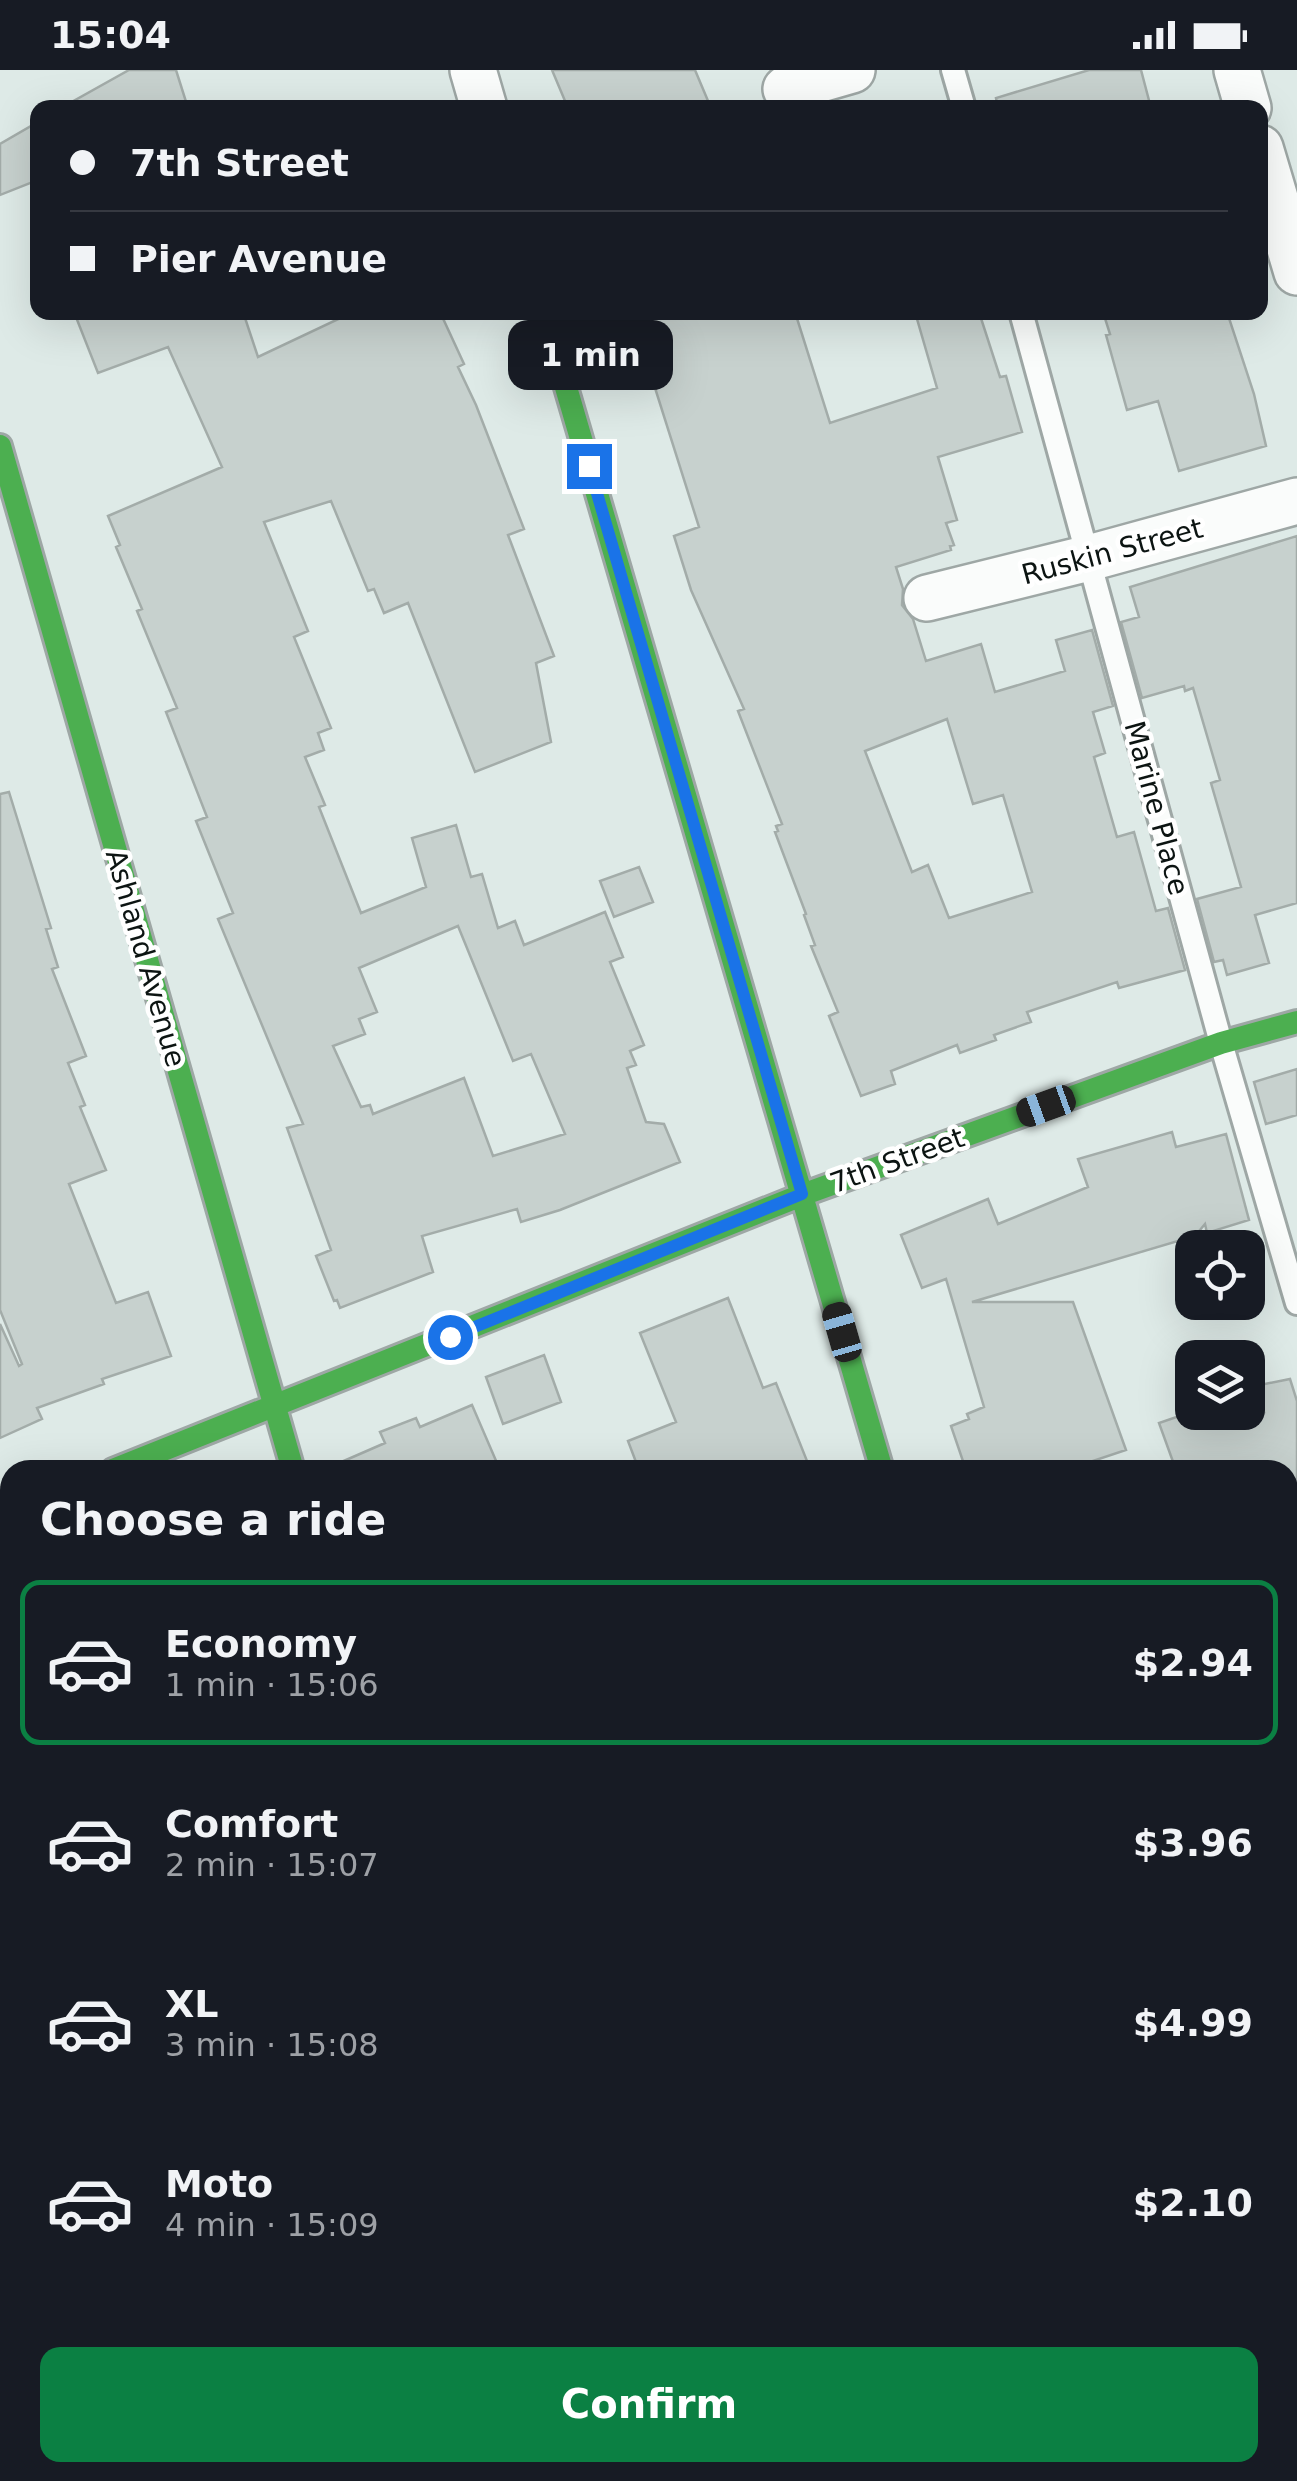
<!DOCTYPE html>
<html lang="en">
<head>
<meta charset="utf-8">
<style>
  body { margin:0; font-family:"DejaVu Sans",sans-serif; background:#242831; color:#f1f3f6; height:100vh; display:flex; flex-direction:column; font-size:38px; white-space:nowrap }
  * { box-sizing:border-box; margin:0 }
  p { font-size:32px; color:#9ea1a6 }
  .icon { flex:none; width:55px; height:55px; fill:none; stroke:currentColor; stroke-width:2; stroke-linecap:round; stroke-linejoin:round }
  .map { position:relative; flex:1; overflow:hidden }
  .side { position:absolute; left:0px; top:1390px; width:1298px; height:1022px; display:flex; flex-direction:column; background:#171b24; border-radius:30px 30px 0 0; box-shadow:0 10px 40px #0002 }
  .side>* { flex:none }
  .hud { position:absolute; left:30px; top:30px; width:1238px; height:220px; border-radius:20px; box-shadow:0 10px 40px #0002; display:grid; align-content:center; height:220px; padding:0 40px; background:#171b24 }
  .buttons { position:absolute; left:1175px; top:1160px; display:grid; gap:20px }
  .buttons a { display:grid; place-items:center; width:90px; height:90px; border-radius:20px; background:#171b24; box-shadow:0 10px 40px #0002; font-size:50px }
  .end { position:absolute; width:45px; height:45px; margin:-22px; border:12px solid #1a73e8; background:#fff; box-shadow:0 0 0 5px #fff }
  .from { border-radius:50% }
  .bubble { position:absolute; height:70px; border-radius:20px; background:#171b24; box-shadow:0 10px 40px #0002; font-size:32px; font-weight:700; line-height:70px; text-align:center }
  .car { position:absolute; width:30px; height:60px; margin:-30px -15px; border-radius:12px; box-shadow:0 0 8px 2px #0007; background:linear-gradient(#222 24%,#8ab4d8 0 40%,#222 0 76%,#8ab4d8 0 86%,#222 0) }
  .hud b { display:flex; align-items:center; gap:35px; height:95px; font-size:38px }
  .hud b+b { border-top:2px solid #363941 }
  .hud i { width:25px; height:25px; background:#f1f3f6 }
  ul { padding:0; list-style:none }
  li { display:flex; align-items:center; gap:30px; height:165px; margin:0 20px 15px; padding:0 20px; border:5px solid transparent; border-radius:20px }
  li div { flex:1 }
  li b { display:block; font-size:38px }
  li em { font-style:normal; font-weight:700 }
  li.current { border-color:#0b8043 }
  li>.icon { width:90px; height:90px; stroke-width:1.5 }
  h2 { padding:0 40px; font-size:45px; line-height:120px }
  .action { display:flex; gap:20px; margin-top:auto; padding:20px 40px }
  .action a { flex:1; height:115px; border-radius:20px; background:#0b8043; color:#fff; font-size:40px; font-weight:700; line-height:115px; text-align:center }
  .status { display:flex; justify-content:space-between; align-items:center; height:70px; padding:0 50px; background:#171b24; direction:ltr }
  .status svg { height:28px; fill:currentColor }
  .map>svg:first-child { display:block }
  .building { fill:#c7d1ce; stroke:#a3aca9; stroke-width:2.5; fill-rule:evenodd }
  .lines { fill:none; stroke-linecap:round; stroke-linejoin:round }
  .lane-casing { stroke:#9ea7a5; stroke-width:28 }
  .street-casing { stroke:#9ea7a5; stroke-width:50 }
  .fast-casing { stroke:#9ea7a5; stroke-width:28 }
  .lane { stroke:#fafcfb; stroke-width:22 }
  .street { stroke:#fafcfb; stroke-width:45 }
  .fast { stroke:#4caf50; stroke-width:22 }
  .route { stroke:#1a73e8; stroke-width:12 }
  .labels { text-anchor:middle; stroke-width:9; stroke-linejoin:round; paint-order:stroke }
  .street-label { font-size:28px; fill:#0c1412; stroke:#fff }
</style>
</head>
<body>
<div class="status"><b>15:04</b><svg viewBox="0 0 49 12"><path d="M0 12V9h3v3zM5 12V6h3v6zM10 12V3h3v9zM15 12V0h3v12zM26 1h20v11H26zM47 4h2v5h-2z"/></svg></div>
<div class="map">
<svg width="1297" height="2411" viewBox="0 0 1297 2411">
  <rect width="100%" height="100%" fill="#deeae7"/>
  <!-- building -->
  <path class="building" d="M 129,0 L 176,0 L 188,38 L 61,38 Z
    M 552,0 L 695,0 L 711,38 L 568,38 Z
    M 1089,0 L 1141,0 L 1151,38 L 998,38 L 996,28 Z
    M 38,52 L 38,110 L 0,125 L 0,74 Z
    M 74,242 L 249,242 L 245,248 L 258,287 L 353,242 L 440,242 L 464,294 L 458,297 L 476,335 L 524,459 L 508,465 L 554,586 L 536,593 L 551,672 L 475,702 L 408,533 L 384,543 L 374,519 L 368,521 L 331,431 L 264,452 L 308,561 L 294,567 L 331,658 L 318,663 L 324,680 L 305,687 L 325,735 L 319,737 L 361,843 L 426,817 L 412,768 L 456,755 L 471,807 L 482,804 L 498,858 L 515,851 L 524,875 L 605,842 L 623,887 L 610,892 L 644,975 L 630,981 L 636,995 L 627,998 L 646,1052 L 664,1054 L 680,1092 L 560,1140 L 521,1152 L 517,1139 L 422,1166 L 433,1202 L 340,1238 L 337,1230 L 334,1231 L 316,1186 L 331,1180 L 287,1058 L 303,1054 L 218,849 L 233,843 L 196,751 L 207,747 L 166,642 L 177,638 L 137,541 L 142,539 L 116,477 L 120,475 L 108,446 L 222,397 L 168,277 L 98,303 ZM 458,856 L 513,991 L 531,984 L 565,1064 L 493,1086 L 464,1008 L 373,1044 L 370,1035 L 361,1037 L 333,976 L 365,964 L 359,949 L 377,942 L 359,898 Z
    M 625,242 L 795,242 L 830,353 L 937,318 L 915,242 L 979,242 L 1000,307 L 1006,306 L 1022,362 L 938,387 L 957,450 L 946,453 L 954,475 L 950,476 L 951,480 L 896,497 L 903,519 L 902,535 L 913,549 L 926,591 L 981,574 L 995,622 L 1065,601 L 1056,570 L 1092,560 L 1113,636 L 1093,642 L 1105,683 L 1094,687 L 1117,767 L 1134,762 L 1156,841 L 1168,838 L 1185,900 L 1119,918 L 1117,912 L 1027,942 L 1031,952 L 994,965 L 996,970 L 960,983 L 957,975 L 891,1001 L 895,1014 L 861,1026 L 829,946 L 838,942 L 811,876 L 815,875 L 804,845 L 806,844 L 775,762 L 778,761 L 776,756 L 782,754 L 738,641 L 744,639 L 691,520 L 674,466 L 699,457 L 650,302 L 645,304 L 628,263 L 632,261 ZM 947,649 L 973,734 L 1003,725 L 1032,822 L 949,848 L 928,795 L 912,802 L 865,681 Z
    M 1103,242 L 1227,242 L 1254,324 L 1266,376 L 1179,401 L 1158,331 L 1127,340 L 1106,265 L 1110,264 Z
    M 1297,466 L 1297,833 L 1255,845 L 1269,893 L 1227,905 L 1223,890 L 1214,892 L 1197,829 L 1241,817 L 1211,713 L 1220,710 L 1193,618 L 1185,621 L 1184,616 L 1142,628 L 1121,552 L 1139,547 L 1130,517 Z
    M 9,722 L 51,858 L 46,859 L 58,897 L 52,899 L 86,986 L 68,993 L 85,1035 L 80,1037 L 106,1100 L 69,1114 L 116,1233 L 148,1222 L 171,1286 L 102,1309 L 104,1314 L 37,1338 L 42,1349 L 0,1368 L 0,1254 L 19,1296 L 22,1294 L 0,1240 L 0,724 Z
    M 639,797 L 653,832 L 614,847 L 600,811 Z
    M 1297,999 L 1297,1045 L 1266,1054 L 1254,1012 Z
    M 1172,1062 L 1176,1077 L 1226,1064 L 1249,1150 L 1207,1163 L 1205,1154 L 1195,1166 L 972,1232 L 1073,1232 L 1126,1380 L 1066,1400 L 966,1400 L 951,1356 L 969,1349 L 967,1344 L 984,1337 L 946,1209 L 922,1218 L 901,1165 L 988,1129 L 998,1154 L 1088,1117 L 1078,1089 Z
    M 728,1228 L 763,1318 L 776,1313 L 807,1391 L 785,1400 L 639,1400 L 628,1371 L 676,1352 L 640,1263 Z
    M 544,1285 L 561,1332 L 503,1354 L 486,1307 Z
    M 1290,1309 L 1297,1331 L 1297,1420 L 1291,1421 L 1288,1400 L 1176,1400 L 1159,1353 L 1191,1342 L 1264,1342 L 1255,1316 Z
    M 472,1335 L 500,1400 L 323,1400 L 385,1373 L 380,1362 L 416,1348 L 420,1357 Z"/>
  <g class="lines">
    <defs>
      <path id="lane" d="M 953,0 L 964,38
        M 1021,242 L 1221,973 L 1297,1233"/>
      <path id="street" d="M 473,0 L 484,38
        M 1237,0 L 1248,38
        M 786,19 L 852,0
        M 1260,78 L 1297,202
        M 927,528 L 1089,488 L 1297,431
        M 0,1443 L 10,1439
        M 1288,2006 L 1297,2002
        M 1288,2132 L 1297,2155
        M 598,2402 L 601,2411
        M 274,2411 L 297,2402
        M 1254,2411 L 1274,2402"/>
      <path id="fast" d="M 544,242 L 882,1400
        M 0,376 L 293,1400
        M 113,1400 L 802,1125 L 1221,973 L 1297,952"/>
    </defs>
    <!-- lane casing -->
    <use href="#lane" class="lane-casing"/>
    <!-- street casing -->
    <use href="#street" class="street-casing"/>
    <!-- fast casing -->
    <use href="#fast" class="fast-casing"/>
    <!-- lane -->
    <use href="#lane" class="lane"/>
    <!-- street -->
    <use href="#street" class="street"/>
    <!-- fast -->
    <use href="#fast" class="fast"/>
  </g>
  <g class="lines">
    <!-- route -->
    <path class="route" d="M 450,1267 L 802,1124 L 589,396"/>
  </g>
  <g class="labels">
    <!-- street labels -->
    <g class="street-label">
      <text transform="translate(1112 481) rotate(-15)" y="10">Ruskin Street</text>
      <text transform="translate(1157 738) rotate(75)" y="10">Marine Place</text>
      <text transform="translate(146 888) rotate(74)" y="10">Ashland Avenue</text>
      <text transform="translate(897 1090) rotate(-20)" y="10">7th Street</text>
    </g>
  </g>
</svg>
<div class="buttons">
<a><svg class="icon" aria-label="locate" viewBox="0 0 24 24"><circle cx="12" cy="12" r="6"/><path d="M12 2v4M12 18v4M2 12h4M18 12h4"/></svg></a>
<a><svg class="icon" aria-label="layers" viewBox="0 0 24 24"><path d="M12 4l9 5-9 5-9-5zM3 14l9 5 9-5"/></svg></a>
</div>
<i class="end from" style="left:450px;top:1267px"></i>
<i class="end" style="left:589px;top:396px"></i>
<div class="bubble" style="left:508px;top:250px;width:165px">1 min</div>
<i class="car" style="left:1046px;top:1036px;rotate:250deg"></i>
<i class="car" style="left:842px;top:1262px;rotate:344deg"></i>
<div class="hud">
<b><i class="from"></i>7th Street</b>
<b><i></i>Pier Avenue</b>
</div>
<section class="side">
<h2>Choose a ride</h2>
<ul>
<li class="current"><svg class="icon" aria-label="car" viewBox="0 0 24 24"><path d="M5 17H2v-5l4-1 3-4h7l3 4 3 1v5h-3M9 17h6M6 11h13"/><circle cx="7" cy="17" r="2"/><circle cx="17" cy="17" r="2"/></svg><div><b>Economy</b><p>1 min · 15:06</p></div><em>$2.94</em></li>
<li><svg class="icon" aria-label="car" viewBox="0 0 24 24"><path d="M5 17H2v-5l4-1 3-4h7l3 4 3 1v5h-3M9 17h6M6 11h13"/><circle cx="7" cy="17" r="2"/><circle cx="17" cy="17" r="2"/></svg><div><b>Comfort</b><p>2 min · 15:07</p></div><em>$3.96</em></li>
<li><svg class="icon" aria-label="car" viewBox="0 0 24 24"><path d="M5 17H2v-5l4-1 3-4h7l3 4 3 1v5h-3M9 17h6M6 11h13"/><circle cx="7" cy="17" r="2"/><circle cx="17" cy="17" r="2"/></svg><div><b>XL</b><p>3 min · 15:08</p></div><em>$4.99</em></li>
<li><svg class="icon" aria-label="car" viewBox="0 0 24 24"><path d="M5 17H2v-5l4-1 3-4h7l3 4 3 1v5h-3M9 17h6M6 11h13"/><circle cx="7" cy="17" r="2"/><circle cx="17" cy="17" r="2"/></svg><div><b>Moto</b><p>4 min · 15:09</p></div><em>$2.10</em></li>
</ul>
<div class="action"><a>Confirm</a></div>
</section>
</div>
</body>
</html>
